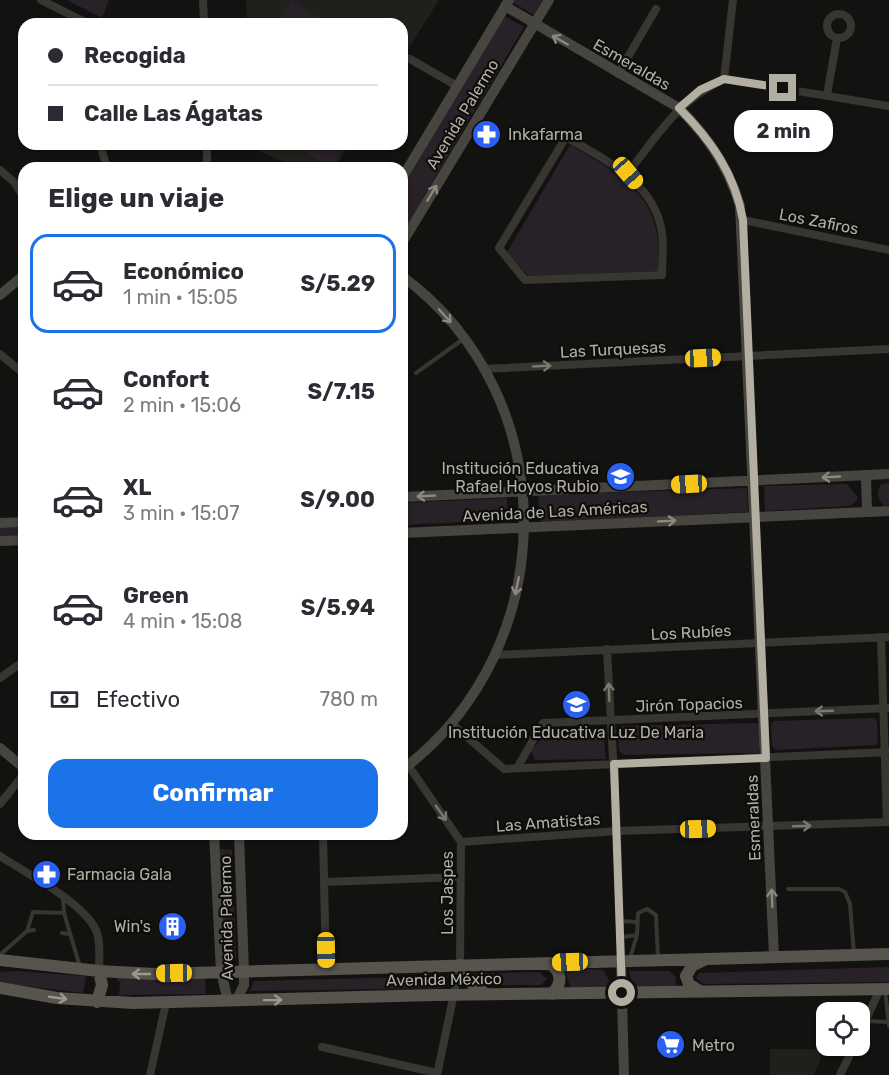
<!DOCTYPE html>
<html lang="es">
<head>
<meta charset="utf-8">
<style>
  body { margin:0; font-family:Rubik,sans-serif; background:#f7f7f7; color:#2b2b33; height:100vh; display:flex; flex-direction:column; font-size:22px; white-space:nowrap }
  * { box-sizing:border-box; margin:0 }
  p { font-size:20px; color:#7c7c81 }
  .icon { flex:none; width:33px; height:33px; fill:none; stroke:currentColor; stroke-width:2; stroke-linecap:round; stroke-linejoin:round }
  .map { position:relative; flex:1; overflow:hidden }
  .sheet { position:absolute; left:18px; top:162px; width:390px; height:678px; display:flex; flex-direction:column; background:#fff; border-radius:18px; box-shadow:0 2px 4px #0004 }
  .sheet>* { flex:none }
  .guide { position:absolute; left:18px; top:18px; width:390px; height:132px; border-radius:18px; box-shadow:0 2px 4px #0004; display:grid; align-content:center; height:132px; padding:0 30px; background:#fff }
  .controls { position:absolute; left:816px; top:1002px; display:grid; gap:12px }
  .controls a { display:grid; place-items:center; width:54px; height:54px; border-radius:12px; background:#fff; box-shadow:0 2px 4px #0004; font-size:30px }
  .end { position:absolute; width:27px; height:27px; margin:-14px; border:8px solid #b3aea2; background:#111; box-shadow:0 0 0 3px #111 }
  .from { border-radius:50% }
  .bubble { position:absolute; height:42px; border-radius:18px; background:#fff; box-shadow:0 2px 4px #0004; font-size:20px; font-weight:700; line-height:42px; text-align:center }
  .car { position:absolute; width:18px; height:36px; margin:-18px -9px; border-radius:8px; box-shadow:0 0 4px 2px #0007; background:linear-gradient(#f5c518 24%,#345 0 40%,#f5c518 0 76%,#345 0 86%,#f5c518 0) }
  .guide b { display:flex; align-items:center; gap:21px; height:57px; font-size:22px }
  .guide b+b { border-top:2px solid #e1e1e2 }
  .guide i { width:15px; height:15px; background:#2b2b33 }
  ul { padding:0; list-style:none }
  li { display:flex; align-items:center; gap:18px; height:99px; margin:0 12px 9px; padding:0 18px; border:3px solid transparent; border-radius:18px }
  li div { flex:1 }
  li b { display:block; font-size:22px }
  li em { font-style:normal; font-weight:700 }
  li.selected { border-color:#1a73e8 }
  li>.icon { width:54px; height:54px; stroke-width:1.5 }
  h2 { padding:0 30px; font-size:27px; line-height:72px }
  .pay { display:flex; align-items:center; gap:15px; height:66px; padding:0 30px; font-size:22px }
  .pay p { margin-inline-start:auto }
  .button { display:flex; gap:12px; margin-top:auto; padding:12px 30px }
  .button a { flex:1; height:69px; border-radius:18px; background:#1a73e8; color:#fff; font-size:24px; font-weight:700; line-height:69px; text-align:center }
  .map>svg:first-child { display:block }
  .built { fill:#1f1f1c }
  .green { fill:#292128 }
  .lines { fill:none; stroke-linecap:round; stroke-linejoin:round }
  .lane { stroke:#373631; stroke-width:4 }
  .street { stroke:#373631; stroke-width:8 }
  .secondary { stroke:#47453f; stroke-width:10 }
  .primary { stroke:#56544d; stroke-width:12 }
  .oneway { stroke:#8d897f }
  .oneway2 { stroke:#7b786f }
  .oneway3 { stroke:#9c988d }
  .route { stroke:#b3aea2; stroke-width:8 }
  .labels { text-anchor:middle; stroke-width:4.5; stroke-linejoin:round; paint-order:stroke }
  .street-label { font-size:16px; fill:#b3aea2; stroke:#0d0d0b }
  .poi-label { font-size:16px; fill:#b3aea2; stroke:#0d0d0b; text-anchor:start }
</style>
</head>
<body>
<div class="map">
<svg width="889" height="1075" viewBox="0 0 889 1075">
  <rect width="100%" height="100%" fill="#121210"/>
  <!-- built -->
  <path class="built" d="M 246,0 L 439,0 L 402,59 L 402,24 L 247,24 Z
    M 250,144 L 349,144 L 334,168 L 297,168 L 250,147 Z
    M 819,1049 L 821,1058 L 814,1075 L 770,1075 L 770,1049 Z"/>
  <!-- green -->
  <path class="green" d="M 67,0 L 109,0 L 102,18 Z
    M 291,0 L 292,0 L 330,24 L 276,24 Z
    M 513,0 L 543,0 L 534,15 L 512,2 Z
    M 504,16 L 524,27 L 402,233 L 402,188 Z
    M 293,144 L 345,144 L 330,167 Z
    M 570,145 C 606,166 649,187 657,233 C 659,245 658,258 658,271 L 528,276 L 507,252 Z
    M 889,483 L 889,505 L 884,506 C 877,498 876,493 881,484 Z
    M 847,484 L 858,497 L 856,502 L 849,506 L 765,511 L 764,486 Z
    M 747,488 L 748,512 L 541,522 L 538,495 Z
    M 507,498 L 508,520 L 402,525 L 402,503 Z
    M 24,527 L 24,535 L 0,536 L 0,528 Z
    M 874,718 L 877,721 L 878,741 L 876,745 L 776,750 L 772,746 L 771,724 L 774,721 Z
    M 756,723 L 761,725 L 759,753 L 624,755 L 619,751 L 618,733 L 622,726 Z
    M 603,730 L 606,759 L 535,760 L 531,751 L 547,732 Z
    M 220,849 L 232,850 L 236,958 L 226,959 Z
    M 889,967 L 889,982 L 704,984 L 696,978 L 699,973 Z
    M 564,968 L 603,970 L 611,983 L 611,988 L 571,989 Z
    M 16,971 L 86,976 L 83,993 L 0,983 L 0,972 Z
    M 629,971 L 670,971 L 676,978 L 676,989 L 633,988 Z
    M 539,972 L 547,979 L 541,985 L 484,985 L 468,974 Z
    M 448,976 L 444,988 L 250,991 L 254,981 Z
    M 205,977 L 206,994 L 119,995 L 120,983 L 116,978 Z"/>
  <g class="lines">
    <!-- lane -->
    <path class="lane" d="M 416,373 L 462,340
      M 788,889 L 839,889 L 845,892 L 850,904 L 854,954
      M 63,898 L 64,913 L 80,967
      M 620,921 L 637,922
      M 27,931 L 33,912 L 64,913
      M 62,933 L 69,934
      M 622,937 L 637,935
      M 0,955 L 27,931 L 34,930
      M 630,958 L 637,935 L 638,913 L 647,909 L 656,915 L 658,959
      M 885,990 L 889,1026
      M 866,1021 L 889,1022"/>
    <!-- street -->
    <path class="street" d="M 41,0 L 89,24
      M 203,0 L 204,24
      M827 26a12 12 0 1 1 24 0a12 12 0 1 1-24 0Z
      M 410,59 L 457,86
      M 618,74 L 656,9
      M 724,79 L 889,106
      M 724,79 L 733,0
      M 827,95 L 837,38
      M 566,137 C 605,160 655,182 662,233 C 664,246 662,261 662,275 L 525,280 L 499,248 Z
      M 100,144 L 107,168
      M 207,144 L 207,168
      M 0,170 L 14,182 L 24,198
      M 628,173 C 659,133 677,102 724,79
      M 743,220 L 889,250
      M 0,354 L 24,374
      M 483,369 L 889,349
      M 881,637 L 887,822
      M 607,649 L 617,831 L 621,961
      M 495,655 L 889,637
      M 0,678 L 24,661
      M 451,723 L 504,769 L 889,752
      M 408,765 L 461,842 L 460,965 L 437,1075
      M 517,768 L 543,723 L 889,708
      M 0,804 L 24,774
      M 323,834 L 326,970
      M 461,842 L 617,831 L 889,822
      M 0,856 C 27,874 82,901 96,930 C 101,942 99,958 99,971
      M 325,882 L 460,877
      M 860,1033 L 880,989
      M 322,1047 L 437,1073
      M 150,1075 L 166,1003
      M 840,1075 L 854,1046"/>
    <!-- secondary -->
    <path class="secondary" d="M 505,6 L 679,108 C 708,137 728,166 740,206 L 774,957
      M 402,178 L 509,0
      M 402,243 L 549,0
      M 402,276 C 566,397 563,649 402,770
      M 0,295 L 24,275
      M 866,476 L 867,512
      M 402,497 L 889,474
      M 0,523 L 24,522
      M 402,533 L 889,511
      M 0,541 L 24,540
      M 0,748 L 24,768
      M 214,834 L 221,972 L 228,1001
      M 621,961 L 624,1075
      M 236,1001 L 244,985 L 244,972 L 239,834"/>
    <!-- primary -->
    <path class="primary" d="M 0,960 L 99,971 L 154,974 L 889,954
      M 548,963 C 562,970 563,983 552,994
      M 460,965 L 468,981 L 486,994
      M 0,988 L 57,998 L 133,1003 L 434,995 L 889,989
      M 701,992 L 689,984 L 686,976 L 692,966 L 706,959
      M 97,1002 L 102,985 L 99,971"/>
  </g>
  <!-- one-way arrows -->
  <defs><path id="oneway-shaft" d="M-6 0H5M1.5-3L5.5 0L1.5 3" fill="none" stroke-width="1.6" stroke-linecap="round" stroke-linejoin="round" transform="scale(1.5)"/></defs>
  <g class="oneway">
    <use href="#oneway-shaft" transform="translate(560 40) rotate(-150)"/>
    <use href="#oneway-shaft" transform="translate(432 193) rotate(-59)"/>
    <use href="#oneway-shaft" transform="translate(445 316) rotate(48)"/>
    <use href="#oneway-shaft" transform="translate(831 477) rotate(177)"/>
    <use href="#oneway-shaft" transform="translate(426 496) rotate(177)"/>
    <use href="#oneway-shaft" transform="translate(667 521) rotate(-3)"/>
    <use href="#oneway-shaft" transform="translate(517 586) rotate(102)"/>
    <use href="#oneway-shaft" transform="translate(772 898) rotate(-92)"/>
  </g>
  <g class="oneway2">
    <use href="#oneway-shaft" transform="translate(542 366) rotate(-3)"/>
    <use href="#oneway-shaft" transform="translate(609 692) rotate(-92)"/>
    <use href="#oneway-shaft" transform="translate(824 711) rotate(178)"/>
    <use href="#oneway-shaft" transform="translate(441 813) rotate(55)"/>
    <use href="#oneway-shaft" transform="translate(802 826) rotate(-2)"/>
  </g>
  <g class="oneway3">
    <use href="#oneway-shaft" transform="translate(141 974) rotate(-180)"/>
    <use href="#oneway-shaft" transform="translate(58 998) rotate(8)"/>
    <use href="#oneway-shaft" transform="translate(273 1000) rotate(-1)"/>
  </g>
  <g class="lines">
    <!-- route -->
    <path class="route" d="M 622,993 L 614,764 L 766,758 L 743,220 C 735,174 711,140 679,108 L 700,90 L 724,79 L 783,88"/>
  </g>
  <!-- icons -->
  <defs>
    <symbol id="pharmacy-disc" viewBox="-11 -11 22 22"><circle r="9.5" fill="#2960f1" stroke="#0d0d0b"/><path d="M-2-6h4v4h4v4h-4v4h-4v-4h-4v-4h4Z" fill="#fff"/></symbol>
    <symbol id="school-disc" viewBox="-11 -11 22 22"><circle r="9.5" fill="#2960f1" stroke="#0d0d0b"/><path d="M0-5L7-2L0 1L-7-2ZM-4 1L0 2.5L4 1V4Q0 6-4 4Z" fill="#fff"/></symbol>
    <symbol id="building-disc" viewBox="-11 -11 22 22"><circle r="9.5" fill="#2960f1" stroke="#0d0d0b"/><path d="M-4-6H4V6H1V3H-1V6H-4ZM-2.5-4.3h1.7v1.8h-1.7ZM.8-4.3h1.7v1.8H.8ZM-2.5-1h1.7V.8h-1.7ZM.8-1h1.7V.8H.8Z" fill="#fff"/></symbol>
    <symbol id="supermarket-disc" viewBox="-11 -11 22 22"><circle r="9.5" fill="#2960f1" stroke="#0d0d0b"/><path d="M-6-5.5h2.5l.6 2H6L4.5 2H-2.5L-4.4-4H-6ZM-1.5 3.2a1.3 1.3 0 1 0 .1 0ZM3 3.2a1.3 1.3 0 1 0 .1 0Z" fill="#fff"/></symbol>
  </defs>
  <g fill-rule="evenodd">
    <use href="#pharmacy-disc" x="470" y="118" width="33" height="33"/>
    <use href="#school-disc" x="604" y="460" width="33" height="33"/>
    <use href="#school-disc" x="560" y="688" width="33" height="33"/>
    <use href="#pharmacy-disc" x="30" y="858" width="33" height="33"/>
    <use href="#building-disc" x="156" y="910" width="33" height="33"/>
    <use href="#supermarket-disc" x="654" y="1028" width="33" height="33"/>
  </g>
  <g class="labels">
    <!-- street labels -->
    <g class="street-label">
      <text transform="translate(632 64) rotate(30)" y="6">Esmeraldas</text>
      <text transform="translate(462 114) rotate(-59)" y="6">Avenida Palermo</text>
      <text transform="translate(819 221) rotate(11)" y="6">Los Zafiros</text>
      <text transform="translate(613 349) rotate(-3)" y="6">Las Turquesas</text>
      <text transform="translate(555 511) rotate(-3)" y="6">Avenida de Las Américas</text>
      <text transform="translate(691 632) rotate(-3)" y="6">Los Rubíes</text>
      <text transform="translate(689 704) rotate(-2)" y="6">Jirón Topacios</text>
      <text transform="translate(753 818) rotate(-92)" y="6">Esmeraldas</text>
      <text transform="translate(548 822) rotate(-4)" y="6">Las Amatistas</text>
      <text transform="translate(447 893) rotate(-90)" y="6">Los Jaspes</text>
      <text transform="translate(226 918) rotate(-91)" y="6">Avenida Palermo</text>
      <text transform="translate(444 979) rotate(-1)" y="6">Avenida México</text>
    </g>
    <!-- poi labels -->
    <g class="poi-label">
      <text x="508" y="140">Inkafarma</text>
      <text x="599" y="474" text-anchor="end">Institución Educativa<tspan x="599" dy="18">Rafael Hoyos Rubio</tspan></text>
      <text x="576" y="738" text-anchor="middle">Institución Educativa Luz De Maria</text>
      <text x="67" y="880">Farmacia Gala</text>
      <text x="151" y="932" text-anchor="end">Win's</text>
      <text x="692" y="1051">Metro</text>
    </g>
  </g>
</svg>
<div class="controls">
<a><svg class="icon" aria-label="locate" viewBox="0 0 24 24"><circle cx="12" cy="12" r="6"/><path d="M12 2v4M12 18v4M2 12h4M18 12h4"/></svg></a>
</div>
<i class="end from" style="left:622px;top:993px"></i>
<i class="end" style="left:783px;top:88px"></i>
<div class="bubble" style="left:734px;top:110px;width:99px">2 min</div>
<i class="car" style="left:628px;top:173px;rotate:139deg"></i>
<i class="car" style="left:703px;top:358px;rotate:87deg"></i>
<i class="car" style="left:689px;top:484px;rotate:267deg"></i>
<i class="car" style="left:698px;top:829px;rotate:88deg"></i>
<i class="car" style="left:326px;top:950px;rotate:179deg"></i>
<i class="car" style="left:570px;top:962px;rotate:268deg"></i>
<i class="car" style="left:174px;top:973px;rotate:269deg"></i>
<div class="guide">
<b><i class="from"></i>Recogida</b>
<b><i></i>Calle Las Ágatas</b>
</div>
<section class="sheet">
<h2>Elige un viaje</h2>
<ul>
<li class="selected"><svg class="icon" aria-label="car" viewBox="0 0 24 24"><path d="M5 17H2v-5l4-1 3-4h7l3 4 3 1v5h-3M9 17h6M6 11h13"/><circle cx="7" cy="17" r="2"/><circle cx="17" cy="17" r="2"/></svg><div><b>Económico</b><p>1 min · 15:05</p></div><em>S/5.29</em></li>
<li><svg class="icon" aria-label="car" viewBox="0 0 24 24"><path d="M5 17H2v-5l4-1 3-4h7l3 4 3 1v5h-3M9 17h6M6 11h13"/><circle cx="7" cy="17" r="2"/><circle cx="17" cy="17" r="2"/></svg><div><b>Confort</b><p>2 min · 15:06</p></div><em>S/7.15</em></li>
<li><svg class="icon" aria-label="car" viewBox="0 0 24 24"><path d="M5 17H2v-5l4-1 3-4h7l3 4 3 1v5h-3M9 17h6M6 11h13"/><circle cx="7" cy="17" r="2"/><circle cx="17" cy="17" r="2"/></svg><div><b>XL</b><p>3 min · 15:07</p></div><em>S/9.00</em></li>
<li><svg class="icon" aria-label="car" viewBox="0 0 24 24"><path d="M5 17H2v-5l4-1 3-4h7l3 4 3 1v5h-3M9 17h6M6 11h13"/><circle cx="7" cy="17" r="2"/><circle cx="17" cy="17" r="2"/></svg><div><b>Green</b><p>4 min · 15:08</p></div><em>S/5.94</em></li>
</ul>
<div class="pay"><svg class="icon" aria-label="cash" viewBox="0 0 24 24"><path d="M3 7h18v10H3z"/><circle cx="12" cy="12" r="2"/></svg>Efectivo<p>780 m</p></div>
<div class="button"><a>Confirmar</a></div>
</section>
</div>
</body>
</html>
